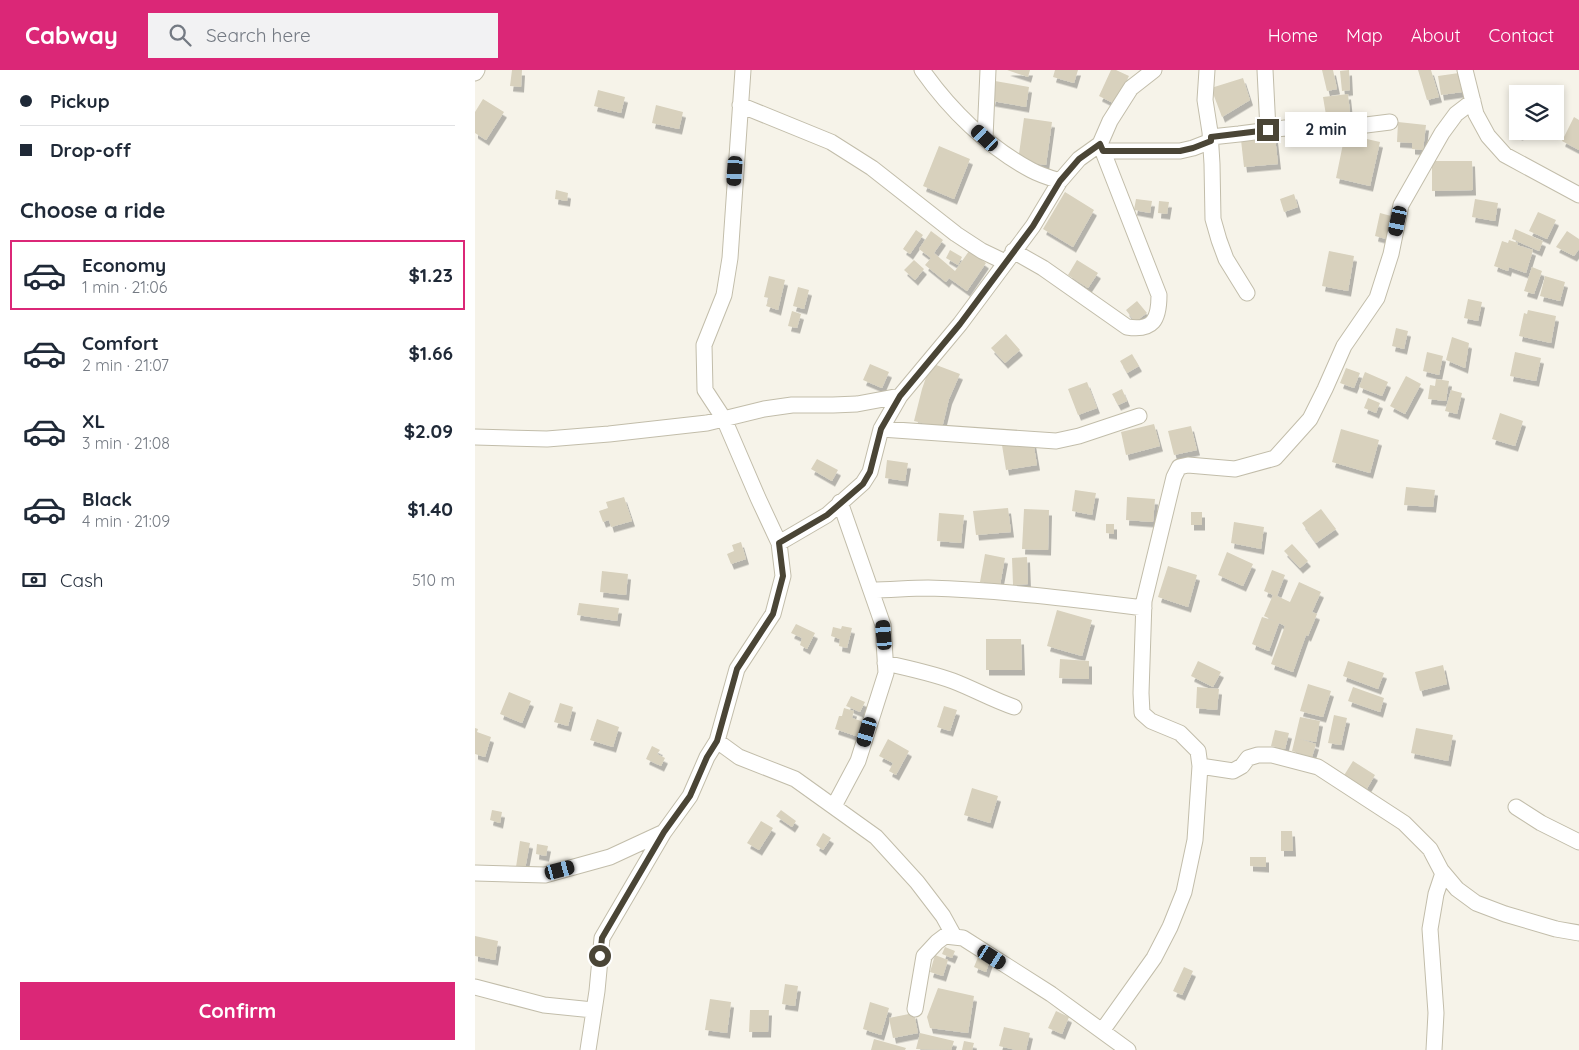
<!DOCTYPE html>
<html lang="en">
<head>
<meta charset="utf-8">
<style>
  body { margin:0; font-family:Quicksand,sans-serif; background:#f2f2f3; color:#1f2937; height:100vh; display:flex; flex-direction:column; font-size:19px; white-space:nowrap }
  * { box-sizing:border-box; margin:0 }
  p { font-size:16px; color:#747a83 }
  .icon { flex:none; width:28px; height:28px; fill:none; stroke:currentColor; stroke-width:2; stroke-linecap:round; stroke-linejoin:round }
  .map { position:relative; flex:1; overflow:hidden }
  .side { display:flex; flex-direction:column; background:#fff; width:475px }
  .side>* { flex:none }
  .hud { display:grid; align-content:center; height:110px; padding:0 20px; background:#fff }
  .fabs { position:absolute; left:1034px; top:15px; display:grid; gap:10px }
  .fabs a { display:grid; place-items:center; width:55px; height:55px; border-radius:0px; background:#fff; box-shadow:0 2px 8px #0003; font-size:25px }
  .end { position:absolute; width:22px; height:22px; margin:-11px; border:6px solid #4a4536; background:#fff; box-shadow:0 0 0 2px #fff }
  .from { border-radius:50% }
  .bubble { position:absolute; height:35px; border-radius:0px; background:#fff; box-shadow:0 2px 8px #0003; font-size:16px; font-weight:800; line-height:35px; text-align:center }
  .car { position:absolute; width:15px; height:30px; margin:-15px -8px; border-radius:6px; box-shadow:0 0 4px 1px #0007; background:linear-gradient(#222 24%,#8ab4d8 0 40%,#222 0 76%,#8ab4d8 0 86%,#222 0) }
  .hud b { display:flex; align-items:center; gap:18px; height:48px; font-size:19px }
  .hud b+b { border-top:1px solid #e0e1e3 }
  .hud i { width:12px; height:12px; background:#1f2937 }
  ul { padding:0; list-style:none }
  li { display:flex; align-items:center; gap:15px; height:70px; margin:0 10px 8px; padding:0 10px; border:2px solid transparent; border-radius:0px }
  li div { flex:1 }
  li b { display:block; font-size:19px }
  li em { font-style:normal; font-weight:800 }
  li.active { border-color:#db2777 }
  li>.icon { width:45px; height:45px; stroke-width:1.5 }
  h2 { padding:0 20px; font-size:22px; line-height:60px }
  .pay { display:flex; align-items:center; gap:12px; height:55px; padding:0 20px; font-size:19px }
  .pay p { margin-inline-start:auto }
  .cta { display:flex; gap:10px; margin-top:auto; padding:10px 20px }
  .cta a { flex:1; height:58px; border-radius:0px; background:#db2777; color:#fff; font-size:20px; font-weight:800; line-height:58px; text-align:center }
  header { display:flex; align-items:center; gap:30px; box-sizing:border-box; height:70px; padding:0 25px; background:#db2777; color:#fff }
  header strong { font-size:24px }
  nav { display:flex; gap:28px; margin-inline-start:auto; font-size:18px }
  .search { width:350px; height:45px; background:#f2f2f3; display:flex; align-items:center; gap:12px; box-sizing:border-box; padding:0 18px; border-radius:0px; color:#747a83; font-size:19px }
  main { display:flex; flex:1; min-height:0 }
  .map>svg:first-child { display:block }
  .building { fill:#d8d1bd; filter:url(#shadow) }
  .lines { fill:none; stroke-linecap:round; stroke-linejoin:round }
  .minor-casing { stroke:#c2bdaa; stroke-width:17 }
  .minor { stroke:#fff; stroke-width:15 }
  .route { stroke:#4a4536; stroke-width:6 }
</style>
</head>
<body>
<header>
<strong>Cabway</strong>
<div class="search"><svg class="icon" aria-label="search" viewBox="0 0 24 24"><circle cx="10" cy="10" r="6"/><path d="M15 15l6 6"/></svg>Search here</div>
<nav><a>Home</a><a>Map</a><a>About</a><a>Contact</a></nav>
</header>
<main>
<section class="side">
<div class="hud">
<b><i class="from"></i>Pickup</b>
<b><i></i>Drop-off</b>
</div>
<h2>Choose a ride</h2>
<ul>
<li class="active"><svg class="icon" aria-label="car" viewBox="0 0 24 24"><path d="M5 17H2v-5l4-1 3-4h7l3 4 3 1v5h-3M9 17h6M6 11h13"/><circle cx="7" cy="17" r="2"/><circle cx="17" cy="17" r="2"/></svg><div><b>Economy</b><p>1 min · 21:06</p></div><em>$1.23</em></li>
<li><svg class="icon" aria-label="car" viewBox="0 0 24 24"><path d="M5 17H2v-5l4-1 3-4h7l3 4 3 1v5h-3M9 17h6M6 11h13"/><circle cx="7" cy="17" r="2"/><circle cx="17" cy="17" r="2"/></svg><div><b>Comfort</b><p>2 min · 21:07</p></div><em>$1.66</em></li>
<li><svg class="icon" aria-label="car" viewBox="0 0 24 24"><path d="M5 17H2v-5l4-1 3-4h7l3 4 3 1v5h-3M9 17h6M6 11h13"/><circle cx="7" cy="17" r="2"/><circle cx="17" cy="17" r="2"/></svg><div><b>XL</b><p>3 min · 21:08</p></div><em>$2.09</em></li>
<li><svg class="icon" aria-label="car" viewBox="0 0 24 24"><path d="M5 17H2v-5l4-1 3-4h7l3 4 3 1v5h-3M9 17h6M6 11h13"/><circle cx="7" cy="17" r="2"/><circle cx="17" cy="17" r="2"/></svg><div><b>Black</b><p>4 min · 21:09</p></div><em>$1.40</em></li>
</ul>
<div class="pay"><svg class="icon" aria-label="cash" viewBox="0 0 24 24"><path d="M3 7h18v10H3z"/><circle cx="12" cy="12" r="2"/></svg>Cash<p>510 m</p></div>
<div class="cta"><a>Confirm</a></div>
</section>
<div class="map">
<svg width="1104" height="980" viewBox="0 0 1104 980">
  <defs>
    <filter id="shadow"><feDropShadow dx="3" dy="5.5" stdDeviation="0" flood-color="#0004"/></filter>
  </defs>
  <rect width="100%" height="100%" fill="#f6f3e9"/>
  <!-- building -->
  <path class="building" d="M 37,0 L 47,0 L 46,17 L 35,16 Z
    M 532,0 L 555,0 L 553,7 Z
    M 580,0 L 603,0 L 599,13 L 578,7 Z
    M 636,0 L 641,0 L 654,6 L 640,34 L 624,26 Z
    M 847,0 L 858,0 L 862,19 L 852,21 Z
    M 874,0 L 875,20 L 867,21 L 865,1 Z
    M 943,0 L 956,0 L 964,27 L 952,30 Z
    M 984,3 L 987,22 L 966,25 L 963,6 Z
    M 768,8 L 775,30 L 747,47 L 736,18 Z
    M 520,11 L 554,17 L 551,37 L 517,31 Z
    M 123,20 L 150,27 L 146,43 L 119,36 Z
    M 873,24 L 875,43 L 851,45 L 848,27 Z
    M 8,29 L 29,42 L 11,70 L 0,63 L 0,42 Z
    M 181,35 L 208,42 L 204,59 L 177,53 Z
    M 1042,43 L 1042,61 L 1052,61 L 1044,65 L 1034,48 Z
    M 1099,47 L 1104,50 L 1104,80 L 1087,71 Z
    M 549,48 L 577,52 L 571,95 L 543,91 Z
    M 923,52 L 951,55 L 948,80 L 937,79 L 937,73 L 922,72 Z
    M 870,64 L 905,72 L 895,116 L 861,108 Z
    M 800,67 L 803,94 L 769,97 L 766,70 Z
    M 464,76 L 495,89 L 479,129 L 448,116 Z
    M 957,91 L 997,91 L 998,120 L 957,121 Z
    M 81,120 L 93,123 L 92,131 L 80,129 Z
    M 590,122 L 619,140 L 598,177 L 568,159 Z
    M 819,124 L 823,137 L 809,142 L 805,129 Z
    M 661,129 L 677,131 L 675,143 L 659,140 Z
    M 1000,129 L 1023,133 L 1020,151 L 997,147 Z
    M 684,131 L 694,132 L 692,144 L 683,143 Z
    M 1063,142 L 1081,150 L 1072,169 L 1054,161 Z
    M 905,143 L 920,147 L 915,170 L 900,166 Z
    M 1040,159 L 1068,171 L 1064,181 L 1037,169 Z
    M 441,160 L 448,165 L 435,184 L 428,179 Z
    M 456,161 L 468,170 L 459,183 L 480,201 L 494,181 L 511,193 L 492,221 L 474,208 L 471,212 L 450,195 L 456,188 L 444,179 Z
    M 1092,161 L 1104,169 L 1104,179 L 1099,186 L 1081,177 Z
    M 1034,170 L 1043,173 L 1042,175 L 1058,180 L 1051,203 L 1034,197 L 1033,201 L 1019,196 L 1027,171 L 1033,173 Z
    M 475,180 L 487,187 L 483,195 L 471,188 Z
    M 854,181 L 879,186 L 873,221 L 847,216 Z
    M 439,190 L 449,199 L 440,210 L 429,200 Z
    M 602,190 L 623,203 L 613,218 L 593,205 Z
    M 1057,197 L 1067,201 L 1059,224 L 1049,221 Z
    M 294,206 L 310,210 L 303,240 L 291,236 L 294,228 L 289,227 Z
    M 1070,206 L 1090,212 L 1085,231 L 1065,226 Z
    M 323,217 L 334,220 L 329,239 L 318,236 Z
    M 993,229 L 1007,232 L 1003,251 L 989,248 Z
    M 662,231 L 672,243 L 660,252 L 651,240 Z
    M 1053,240 L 1081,246 L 1076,273 L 1044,266 L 1049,243 L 1052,244 Z
    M 317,241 L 326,244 L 322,258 L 313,256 Z
    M 921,258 L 933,261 L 929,279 L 917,276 Z
    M 531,264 L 545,280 L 530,293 L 516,278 Z
    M 977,267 L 994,273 L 990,298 L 971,290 Z
    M 952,282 L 968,286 L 964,305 L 948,301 Z
    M 1040,282 L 1066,288 L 1061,311 L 1035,306 Z
    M 657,284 L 664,296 L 652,303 L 645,291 Z
    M 456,293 L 485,304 L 474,329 L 467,358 L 439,351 L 447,319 Z
    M 395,294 L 414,302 L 407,318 L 388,310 Z
    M 871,298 L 885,303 L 879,318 L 865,313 Z
    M 890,302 L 913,312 L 907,326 L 884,317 Z
    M 931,306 L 946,314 L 930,344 L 915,336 Z
    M 961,309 L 974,311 L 971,331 L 953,329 L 955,315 L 960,316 Z
    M 612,312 L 622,338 L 603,345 L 593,319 Z
    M 647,319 L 652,331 L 643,335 L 637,324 Z
    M 976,320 L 987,323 L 982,344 L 970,341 Z
    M 893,328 L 905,333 L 901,343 L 889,338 Z
    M 1025,343 L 1048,351 L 1040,376 L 1017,369 Z
    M 679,354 L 685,376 L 651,385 L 646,362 Z
    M 716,356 L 722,380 L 699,385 L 693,361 Z
    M 866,359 L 904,370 L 895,403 L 857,392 Z
    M 558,371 L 562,395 L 531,400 L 527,375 Z
    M 342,389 L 363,400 L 357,411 L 336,399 Z
    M 412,390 L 433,393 L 430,411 L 410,408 Z
    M 931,417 L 960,420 L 958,437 L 929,435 Z
    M 600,420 L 621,423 L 617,445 L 597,441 Z
    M 149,427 L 157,451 L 136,457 L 134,450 L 128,452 L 124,441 L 133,438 L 131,432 Z
    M 652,427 L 680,429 L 678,452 L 651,450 Z
    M 533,438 L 536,462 L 501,465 L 498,441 Z
    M 549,439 L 574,440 L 573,480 L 547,479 Z
    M 846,439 L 861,459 L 841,473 L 827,453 Z
    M 716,442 L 727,442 L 727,455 L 716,455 Z
    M 464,443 L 489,445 L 486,473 L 462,471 Z
    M 759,452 L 789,457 L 786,479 L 756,473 Z
    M 631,454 L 639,454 L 639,464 L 631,463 Z
    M 266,472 L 271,489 L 256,494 L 252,484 L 259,481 L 257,475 Z
    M 817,474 L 833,491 L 825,498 L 809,481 Z
    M 752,482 L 778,494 L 768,516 L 743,505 Z
    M 510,484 L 530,488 L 525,515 L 505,512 Z
    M 552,487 L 553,514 L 538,515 L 537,488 Z
    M 693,496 L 722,505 L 713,537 L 683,527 Z
    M 797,500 L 810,505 L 802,526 L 815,532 L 824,512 L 846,522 L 837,542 L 842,544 L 833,566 L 831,565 L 818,602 L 796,594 L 810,556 L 804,553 L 794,581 L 777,574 L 787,547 L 800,551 L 789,546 L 798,525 L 789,521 Z
    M 127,501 L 153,504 L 151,525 L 125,522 Z
    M 104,533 L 144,538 L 142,551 L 102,545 Z
    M 582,540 L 617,550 L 607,586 L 572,576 Z
    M 321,554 L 340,563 L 332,579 L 325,575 L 327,568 L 316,563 Z
    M 367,556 L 377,558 L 372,578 L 364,576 L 365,569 L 356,566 L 358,557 L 366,559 Z
    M 511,569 L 546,569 L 547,600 L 511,600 Z
    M 585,589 L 614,591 L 614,609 L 584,608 Z
    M 723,591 L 746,602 L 738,617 L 716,606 Z
    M 873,591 L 909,603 L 903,619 L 868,606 Z
    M 968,595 L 972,614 L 945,621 L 940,602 Z
    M 833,614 L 856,621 L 848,647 L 825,641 Z
    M 722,617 L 744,619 L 742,640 L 721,638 Z
    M 878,617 L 909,628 L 905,642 L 873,631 Z
    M 34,622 L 56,631 L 47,653 L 25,644 Z
    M 376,626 L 390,632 L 385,642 L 371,636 Z
    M 85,633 L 98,637 L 93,656 L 79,652 Z
    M 469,636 L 482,640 L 475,661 L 462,657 Z
    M 369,638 L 379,641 L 377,648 L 392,653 L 387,668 L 360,659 L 364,646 L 367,646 Z
    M 859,645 L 872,648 L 866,675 L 853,673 Z
    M 825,647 L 845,651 L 841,672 L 825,669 L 841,674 L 837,687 L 817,681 Z
    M 122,649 L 144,657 L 138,677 L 115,670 Z
    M 0,658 L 3,659 L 2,662 L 16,667 L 10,687 L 0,684 Z
    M 941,658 L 978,665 L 973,691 L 936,683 Z
    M 800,660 L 814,663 L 810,679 L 796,676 Z
    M 413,669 L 434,681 L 421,705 L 414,701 L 418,693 L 404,686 Z
    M 177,676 L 185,680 L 182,684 L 190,688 L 186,696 L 171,689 Z
    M 878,691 L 900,705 L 890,722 L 868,707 Z
    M 497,718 L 523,726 L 515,753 L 489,745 Z
    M 17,740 L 27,742 L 25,753 L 15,750 Z
    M 306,740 L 321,751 L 317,757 L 301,746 Z
    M 286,751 L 298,758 L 284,780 L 272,773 Z
    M 806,761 L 817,761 L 818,781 L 806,781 Z
    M 348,763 L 356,768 L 348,780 L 341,775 Z
    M 45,771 L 55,773 L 50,799 L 41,797 Z
    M 62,774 L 73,776 L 71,786 L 61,784 Z
    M 775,787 L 791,787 L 791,797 L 775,796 Z
    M 0,866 L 23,871 L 20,890 L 0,886 Z
    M 470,877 L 480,881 L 477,888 L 467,884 Z
    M 505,882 L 516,887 L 511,902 L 499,897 Z
    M 460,885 L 473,890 L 468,906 L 455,902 Z
    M 709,897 L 718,901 L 707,925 L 698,921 Z
    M 310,914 L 323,916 L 320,936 L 307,934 Z
    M 463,918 L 499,926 L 493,963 L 455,958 L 452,947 Z
    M 235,929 L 256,932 L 252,963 L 230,960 Z
    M 395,932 L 414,938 L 406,965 L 388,959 Z
    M 275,940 L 294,940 L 293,962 L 274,962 Z
    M 581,941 L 594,947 L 587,964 L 573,958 Z
    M 439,943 L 443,963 L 418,968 L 414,948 Z
    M 529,957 L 555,963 L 551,980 L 541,980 L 524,976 Z
    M 445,963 L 479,971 L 476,980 L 441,979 Z
    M 399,969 L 431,978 L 430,980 L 396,980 Z
    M 489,971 L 499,973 L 497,980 L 487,980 Z"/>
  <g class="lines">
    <defs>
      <path id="minor" d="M 447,0 C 475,40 513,77 556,100 C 565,105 575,108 585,111
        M 732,0 L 730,30 L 735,62 L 737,94 L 738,149 L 744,170 L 751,189 L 772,223
        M 790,0 L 793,60
        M 990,0 L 1001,44 L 1013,66 L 1030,85 L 1104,125
        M 0,3 L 2,0
        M 265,35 L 356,72 L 397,98 L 481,164 L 507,181 L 530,192
        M 736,67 L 764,64 L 810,58 L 851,60 L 915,52
        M 510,68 L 513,0
        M 628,81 L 705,81 L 718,78 L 736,71
        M 538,181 L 568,198 L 652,257 C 678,261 684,250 684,225 L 625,74
        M 406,359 L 581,371 L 604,366 L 664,346
        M 0,367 L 72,369 L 134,364 L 232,353 L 289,339 L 317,335 L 358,335 L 382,334 L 425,326
        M 304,473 L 352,445 L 388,413 L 395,402 L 406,359 L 425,326 L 485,254 L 558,156 L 585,111 L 604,89 L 625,74 L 635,51 L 656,18 L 679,0
        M 396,520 C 415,520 434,518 453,518 C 525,520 597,529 669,538
        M 410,593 C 433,598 456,603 478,611 C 499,619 518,630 539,637
        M 242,671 L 264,687 L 320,709 L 401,767 L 442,812 L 468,846 L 479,866
        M 725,696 L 758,701 L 767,696 L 773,688 L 783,685 L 797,685 L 843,697 L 929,753 L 955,779 L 966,800 L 982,819 L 1001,833 L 1030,844 L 1081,859 L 1104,863
        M 359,736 L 383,691 L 411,603 L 408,555 L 365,432
        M 1041,737 L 1066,753 L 1104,772
        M 0,803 L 70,805 L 135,787 L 189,762
        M 0,917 L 69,935 L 118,940
        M 440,939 L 449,886 L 462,872 L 470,866 L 488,868 L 576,924 L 653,980
        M 627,961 L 679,888 L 695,857 L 709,822 L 720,770 L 725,696 L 723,681 L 705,663 L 676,651 L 667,643 L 666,623 L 669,531 L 699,407 L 704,397 L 713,395 L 760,399 L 800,388 L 835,349 L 850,319 L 869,276 L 902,228 L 916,184 L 926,135 L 967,63 L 981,44 L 998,31
        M 113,980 L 122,921 L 127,868 L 189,762 L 215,726 L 232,687 L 242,671 L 262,599 L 298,544 L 308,506 L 304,473 L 283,428 L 249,349 L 230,320 L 229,275 L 249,225 L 255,188 L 268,0
        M 959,980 L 961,943 L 955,859 L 961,824 L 968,803"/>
    </defs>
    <!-- minor casing -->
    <use href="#minor" class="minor-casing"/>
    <!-- minor -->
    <use href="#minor" class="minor"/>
  </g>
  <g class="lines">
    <!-- route -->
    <path class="route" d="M 125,886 L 127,868 L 189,762 L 215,726 L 232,687 L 242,671 L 262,599 L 298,544 L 308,506 L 304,473 L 352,445 L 388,414 L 395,402 L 406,359 L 425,326 L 485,254 L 558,156 L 585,111 L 604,89 L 625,74 L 628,81 L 705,81 L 718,78 L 736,71 L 736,67 L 793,60"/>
  </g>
</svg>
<div class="fabs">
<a><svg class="icon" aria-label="layers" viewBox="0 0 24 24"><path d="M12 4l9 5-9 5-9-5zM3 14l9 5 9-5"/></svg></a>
</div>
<i class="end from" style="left:125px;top:886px"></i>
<i class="end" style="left:793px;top:60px"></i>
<div class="bubble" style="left:810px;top:42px;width:82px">2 min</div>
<i class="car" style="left:510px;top:68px;rotate:313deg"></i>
<i class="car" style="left:260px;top:101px;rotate:184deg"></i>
<i class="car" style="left:923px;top:151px;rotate:192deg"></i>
<i class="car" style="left:409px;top:565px;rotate:355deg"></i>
<i class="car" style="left:392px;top:662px;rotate:197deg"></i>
<i class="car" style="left:85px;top:800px;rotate:75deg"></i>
<i class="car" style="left:517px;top:887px;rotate:122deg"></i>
</div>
</main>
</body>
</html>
